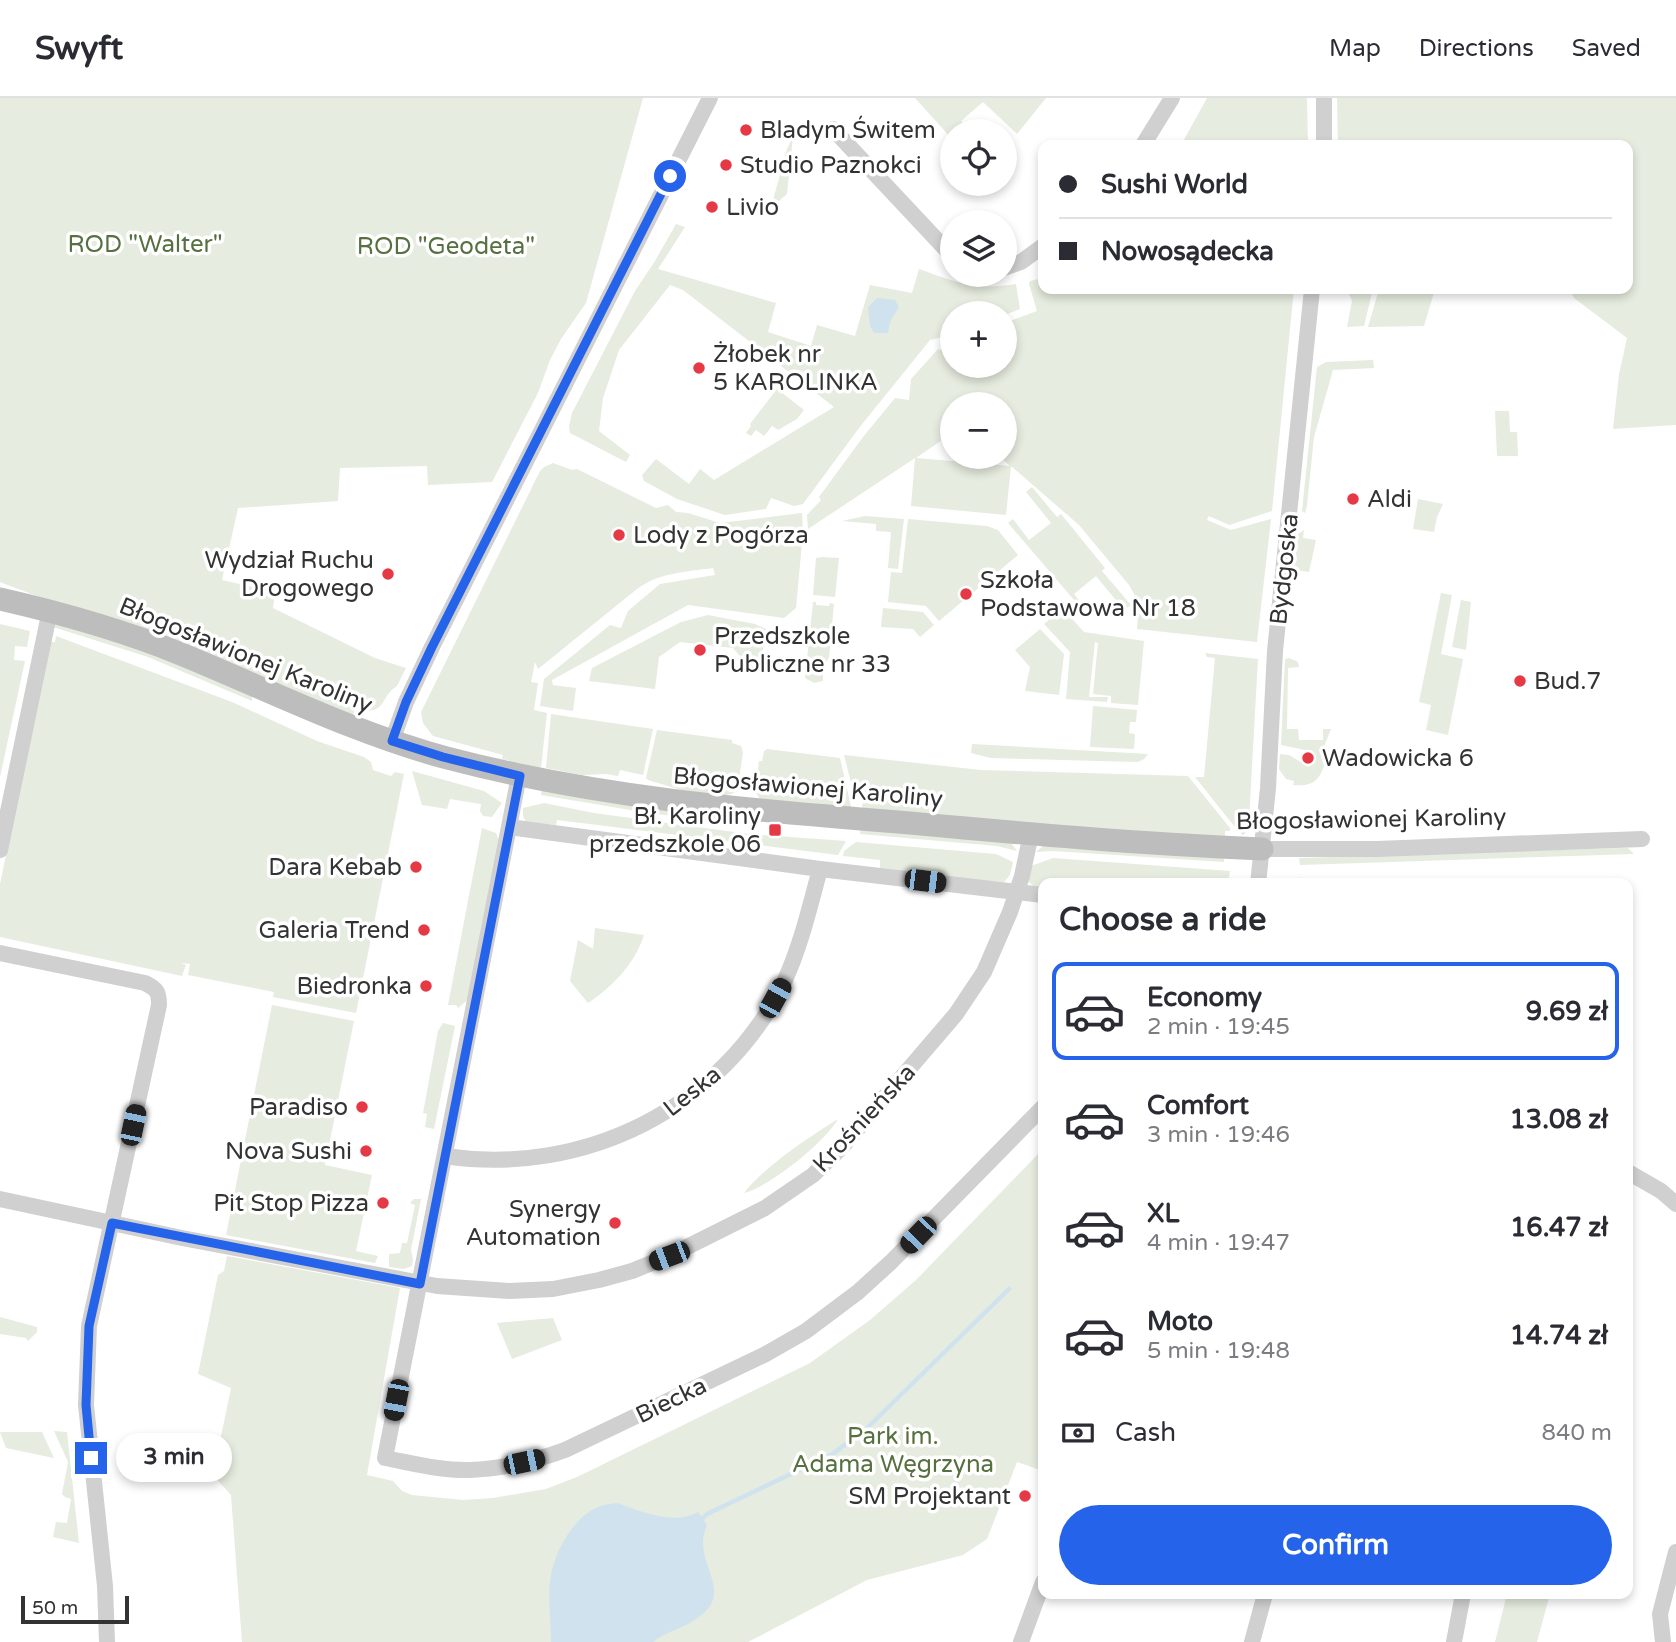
<!DOCTYPE html>
<html lang="en">
<head>
<meta charset="utf-8">
<style>
  body { margin:0; font-family:"Varela Round",sans-serif; background:#f2f2f3; color:#2b2b33; height:100vh; display:flex; flex-direction:column; font-size:26px; white-space:nowrap }
  * { box-sizing:border-box; margin:0 }
  p { font-size:23px; color:#7c7c81 }
  .icon { flex:none; width:38px; height:38px; fill:none; stroke:currentColor; stroke-width:2; stroke-linecap:round; stroke-linejoin:round }
  .map { position:relative; flex:1; overflow:hidden }
  .sheet { position:absolute; left:1038px; top:780px; width:595px; height:721px; display:flex; flex-direction:column; background:#fff; border-radius:14px; box-shadow:0 4px 10px #0003 }
  .sheet>* { flex:none }
  .top-card { position:absolute; left:1038px; top:42px; width:595px; height:154px; border-radius:14px; box-shadow:0 4px 10px #0003; display:grid; align-content:center; height:154px; padding:0 21px; background:#fff }
  .tools { position:absolute; left:940px; top:21px; display:grid; gap:14px }
  .tools a { display:grid; place-items:center; width:77px; height:77px; border-radius:50%; background:#fff; box-shadow:0 4px 10px #0003; font-size:35px }
  .scale { position:absolute; left:21px; bottom:18px; width:108px; box-sizing:border-box; padding-left:7px; border:4px solid #333; border-top:0; font-size:19px; line-height:24px; white-space:nowrap; color:#333; -webkit-text-stroke:5px #fff; paint-order:stroke }
  .end { position:absolute; width:32px; height:32px; margin:-16px; border:9px solid #2563eb; background:#fff; box-shadow:0 0 0 4px #fff }
  .from { border-radius:50% }
  .bubble { position:absolute; height:49px; border-radius:24px; background:#fff; box-shadow:0 4px 10px #0003; font-size:23px; font-weight:800; line-height:49px; text-align:center }
  .car { position:absolute; width:21px; height:42px; margin:-21px -10px; border-radius:9px; box-shadow:0 0 5px 2px #0007; background:linear-gradient(#222 24%,#8ab4d8 0 40%,#222 0 76%,#8ab4d8 0 86%,#222 0) }
  .top-card b { display:flex; align-items:center; gap:24px; height:66px; font-size:26px }
  .top-card b+b { border-top:2px solid #e1e1e2 }
  .top-card i { width:18px; height:18px; background:#2b2b33 }
  ul { padding:0; list-style:none }
  li { display:flex; align-items:center; gap:21px; height:98px; margin:0 14px 10px; padding:0 7px; border:4px solid transparent; border-radius:14px }
  li div { flex:1 }
  li b { display:block; font-size:26px }
  li em { font-style:normal; font-weight:800 }
  li.active { border-color:#2563eb }
  li>.icon { width:63px; height:63px; stroke-width:1.5 }
  h2 { padding:0 21px; font-size:32px; line-height:84px }
  .pay { display:flex; align-items:center; gap:18px; height:77px; padding:0 21px; font-size:26px }
  .pay p { margin-inline-start:auto }
  .primary-button { display:flex; gap:14px; margin-top:auto; padding:14px 21px }
  .primary-button a { flex:1; height:80px; border-radius:42px; background:#2563eb; color:#fff; font-size:28px; font-weight:800; line-height:80px; text-align:center }
  header { display:flex; align-items:center; gap:42px; box-sizing:border-box; height:98px; padding:0 35px; background:#fff; border-bottom:2px solid #e1e1e2 }
  header strong { font-size:33px }
  nav { display:flex; gap:38px; margin-inline-start:auto; font-size:24px }
  .map>svg:first-child { display:block }
  .green { fill:#e6ecdf; fill-rule:evenodd }
  .water { fill:#cfe2ee }
  .lines { fill:none; stroke-linecap:round; stroke-linejoin:round }
  .stream { stroke:#cfe2ee; stroke-width:4.5 }
  .street { stroke:#d0d0d0; stroke-width:16 }
  .secondary { stroke:#bdbdbd; stroke-width:23 }
  .route { stroke:#2563eb; stroke-width:9 }
  .poi-dot { fill:#e63946; stroke:#fff; stroke-width:2.5 }
  .labels { text-anchor:middle; stroke-width:7; stroke-linejoin:round; paint-order:stroke }
  .poi-label { font-size:24px; fill:#333; stroke:#fff; text-anchor:start }
  .park-label { font-size:24px; fill:#56703f; stroke:#fff }
  .street-label { font-size:24px; fill:#333; stroke:#fff }
</style>
</head>
<body>
<header>
<strong>Swyft</strong>
<nav><a>Map</a><a>Directions</a><a>Saved</a></nav>
</header>
<div class="map">
<svg width="1676" height="1544" viewBox="0 0 1676 1544">
  <rect width="100%" height="100%" fill="#fff"/>
  <!-- green -->
  <path class="green" d="M 0,0 L 643,0 L 586,205 L 561,241 L 550,262 L 538,295 L 492,384 L 428,387 L 427,368 L 340,370 L 338,403 L 238,410 L 222,482 L 275,494 L 273,510 L 375,560 L 406,570 L 397,588 C 378,600 389,617 355,612 L 352,618 L 0,484 Z
    M 915,0 L 1046,0 L 1017,36 L 983,4 L 961,23 L 969,33 L 952,33 L 952,41 Z
    M 1207,0 L 1307,0 L 1308,47 L 1181,47 Z
    M 1337,0 L 1676,0 L 1676,327 L 1613,331 L 1619,276 L 1627,240 L 1574,200 L 1569,191 L 1628,191 L 1628,47 L 1338,47 Z
    M 793,38 L 787,96 L 779,103 L 773,102 L 787,51 Z
    M 676,126 L 685,129 L 658,171 L 776,205 L 768,234 L 811,248 L 817,227 L 855,238 L 870,187 L 912,195 L 919,171 C 955,184 976,193 1016,186 L 1020,211 L 1005,217 L 952,215 L 952,237 L 930,242 L 859,330 L 803,406 L 794,408 L 771,400 L 766,411 L 725,417 L 677,401 L 644,383 L 642,377 L 656,361 L 689,386 L 700,371 L 714,382 L 834,309 L 683,192 L 670,187 L 619,252 L 603,300 L 599,333 L 630,357 L 626,364 L 570,335 L 569,328 L 572,315 L 635,193 L 655,163 Z
    M 1043,180 L 1043,191 L 1294,191 L 1272,413 L 1229,427 L 1209,418 L 1207,422 L 1231,432 L 1271,421 L 1257,544 L 1137,531 L 1139,505 L 1129,487 L 1079,427 L 1011,368 L 1006,417 L 911,408 L 915,360 L 808,431 L 807,417 L 821,402 L 819,399 L 863,339 L 895,300 L 909,302 L 911,281 L 938,251 L 940,252 L 952,245 L 952,268 L 1004,268 L 1005,229 L 1011,226 L 1010,223 L 1037,213 L 1029,186 L 1030,183 ZM 952,306 L 1004,306 L 1004,359 L 1000,359 L 1010,368 L 916,360 L 952,335 Z
    M 1347,191 L 1373,191 L 1364,228 L 1347,229 L 1352,203 Z
    M 1379,191 L 1435,191 L 1424,228 L 1368,229 Z
    M 1373,262 L 1374,270 L 1333,272 L 1314,339 L 1307,407 L 1305,415 L 1302,413 L 1317,269 L 1326,264 Z
    M 777,291 L 804,312 L 797,321 L 778,332 L 772,328 L 764,338 L 756,332 L 751,338 L 746,335 L 751,328 L 750,326 Z
    M 1495,313 L 1509,313 L 1510,334 L 1517,334 L 1518,358 L 1497,358 Z
    M 553,365 L 572,372 L 577,371 L 656,410 L 668,407 L 676,414 L 688,415 L 720,425 L 802,415 L 803,434 L 796,510 L 784,520 L 688,507 L 552,582 L 553,587 L 576,590 L 573,613 L 540,608 L 544,581 L 610,527 L 621,530 L 628,513 L 660,486 L 715,477 L 713,470 C 686,474 660,474 637,491 L 538,571 L 535,564 L 531,584 L 538,585 L 534,612 L 547,615 L 541,670 L 502,661 L 503,657 L 433,638 L 423,625 L 421,614 L 540,373 L 544,369 Z
    M 1032,389 L 1057,419 L 1061,416 L 1105,470 L 1102,473 L 1131,507 L 1124,512 L 1096,478 L 1074,496 L 1083,507 L 1080,509 L 1008,425 L 1013,421 L 1029,442 L 1051,425 L 1026,394 Z
    M 1418,401 L 1443,406 L 1437,419 L 1434,434 L 1413,431 Z
    M 865,418 L 904,421 L 898,471 L 888,470 L 891,434 L 876,433 L 876,426 L 842,423 Z
    M 908,421 L 987,428 L 998,432 L 1018,457 L 939,523 L 926,508 L 888,504 L 891,474 L 902,475 Z
    M 1304,432 L 1303,440 L 1316,442 L 1309,474 L 1294,472 L 1298,436 Z
    M 822,459 L 839,460 L 835,499 L 813,497 L 816,460 Z
    M 1441,495 L 1452,497 L 1441,556 L 1463,561 L 1448,637 L 1426,632 L 1431,607 L 1419,604 Z
    M 1055,502 L 1084,534 L 1144,543 L 1138,607 L 1111,605 L 1111,598 L 1093,596 L 1098,545 L 1095,544 L 1089,599 L 1108,599 L 1107,604 L 1066,601 L 1070,554 L 1044,526 L 1058,514 L 1051,505 Z
    M 1461,502 L 1471,504 L 1466,552 L 1452,549 Z
    M 813,504 L 816,504 L 816,507 L 829,508 L 830,505 L 834,506 L 829,559 L 823,572 L 823,583 L 814,585 L 805,580 Z
    M 883,510 L 923,514 L 934,527 L 920,539 L 913,531 L 881,529 Z
    M 708,517 L 755,526 L 766,531 L 760,570 L 743,562 L 733,550 L 680,544 L 659,559 L 655,591 L 589,583 L 592,570 L 681,524 Z
    M 56,525 L 132,546 L 252,598 L 252,603 L 148,559 L 53,529 Z
    M 0,526 L 30,533 L 27,549 L 15,548 L 14,562 L 25,563 L 0,679 Z
    M 1040,531 L 1064,556 L 1059,597 L 1025,593 L 1030,569 L 1015,552 Z
    M 56,538 L 232,604 L 317,643 L 364,659 L 371,664 L 373,672 L 391,678 L 395,674 L 404,676 L 356,915 L 273,899 L 274,894 L 188,877 L 190,866 L 181,865 L 186,867 L 182,878 L 0,839 L 0,786 L 50,544 L 55,544 Z
    M 1205,555 L 1258,561 L 1249,722 L 1247,728 L 1238,733 L 1195,679 L 1204,679 L 1215,560 L 1207,559 Z
    M 1289,560 L 1298,564 L 1299,569 L 1288,570 L 1287,631 L 1298,631 L 1299,642 L 1323,642 L 1323,631 L 1331,631 L 1323,651 L 1328,658 C 1320,679 1318,689 1293,687 L 1294,683 L 1286,681 L 1279,671 L 1280,656 L 1289,657 L 1309,669 L 1314,654 L 1281,647 L 1285,561 Z
    M 1093,608 L 1137,612 L 1136,624 L 1130,624 L 1129,635 L 1135,636 L 1134,651 L 1090,649 Z
    M 551,616 L 653,631 L 643,677 L 620,672 L 618,678 L 606,676 L 582,677 L 546,670 Z
    M 657,632 L 732,642 L 732,645 L 741,648 L 743,655 L 737,693 C 718,706 669,688 648,682 L 646,680 Z
    M 972,646 L 1148,656 L 1144,661 L 1138,664 L 991,660 L 971,655 Z
    M 767,651 L 840,660 L 852,713 L 761,703 L 755,693 L 759,663 L 762,663 L 764,653 Z
    M 844,657 L 981,672 L 1188,678 L 1230,730 L 1230,733 L 1225,733 L 1225,742 L 862,713 L 863,698 L 854,697 Z
    M 412,673 L 484,693 L 502,705 L 492,719 L 483,718 L 480,713 L 481,706 L 450,701 L 447,711 L 422,707 Z
    M 542,690 L 704,715 L 752,728 L 648,715 L 541,697 Z
    M 544,705 L 594,715 L 749,736 L 846,743 L 838,757 L 557,722 L 556,727 L 526,724 L 523,718 L 523,710 Z
    M 482,730 L 496,735 L 500,745 L 469,901 L 458,910 L 456,907 L 448,907 Z
    M 861,730 L 1011,745 L 1017,753 L 997,748 L 860,736 Z
    M 856,744 L 996,756 L 1013,764 L 1010,777 L 1004,784 L 991,783 L 989,787 L 880,770 L 880,762 L 843,758 L 844,753 Z
    M 1044,747 L 1224,757 L 1224,764 L 1053,753 L 1036,754 Z
    M 1622,750 L 1628,750 L 1634,756 L 1300,767 L 1299,760 Z
    M 1053,760 L 1230,773 L 1228,786 L 1043,786 L 1043,792 L 1036,791 L 1028,783 L 1031,768 Z
    M 595,830 L 644,837 C 635,866 612,889 588,905 L 570,883 L 578,842 L 593,851 Z
    M 272,907 L 354,923 L 325,1067 L 372,1077 L 356,1153 L 378,1158 L 375,1165 L 226,1137 Z
    M 443,925 L 455,928 L 434,1031 L 425,1029 L 427,1016 L 423,1015 L 438,933 Z
    M 838,1021 C 825,1044 771,1088 744,1095 C 765,1068 809,1039 838,1021 Z
    M 1043,1051 L 1043,1373 L 1017,1364 L 987,1441 L 963,1457 L 867,1482 L 748,1544 L 242,1544 L 231,1397 L 213,1377 L 231,1290 L 198,1276 L 218,1177 L 224,1173 L 227,1158 L 400,1190 L 367,1377 L 393,1383 L 402,1393 L 412,1397 L 463,1402 L 493,1400 L 546,1391 L 577,1379 L 810,1265 L 870,1222 L 916,1182 Z
    M 414,1101 L 421,1101 L 411,1152 L 413,1161 L 412,1168 L 404,1171 L 389,1169 L 389,1156 L 400,1155 L 402,1145 L 407,1145 L 415,1107 L 410,1105 Z
    M 0,1219 L 37,1229 L 37,1234 L 28,1243 L 26,1240 L 0,1236 Z
    M 553,1220 L 562,1242 L 512,1261 L 497,1225 Z
    M 54,1333 L 67,1334 L 79,1445 L 53,1439 L 56,1424 L 67,1425 L 71,1401 L 65,1399 L 62,1396 L 68,1364 Z
    M 0,1334 L 42,1334 L 54,1360 L 6,1350 Z
    M 1507,1496 L 1550,1496 L 1537,1544 L 1495,1544 Z"/>
  <!-- water -->
  <path class="water" d="M 877,200 L 895,202 L 899,209 L 890,224 L 888,235 L 874,235 L 870,228 L 868,209 Z
    M 617,1405 C 641,1413 673,1428 698,1414 L 707,1427 C 705,1432 703,1438 703,1443 C 702,1474 733,1497 696,1521 C 683,1531 666,1533 653,1544 L 551,1544 C 551,1522 547,1499 551,1477 C 555,1453 575,1416 601,1408 C 606,1406 612,1406 617,1405 Z"/>
  <g class="lines">
    <!-- stream -->
    <path class="stream" d="M 1243,734 L 1251,725 L 1251,719
      M 1282,786 L 1286,783 L 1301,782
      M 700,1423 L 707,1416 L 831,1357 L 865,1332 L 1009,1191"/>
    <!-- street -->
    <path class="street" d="M 1324,0 L 1324,47
      M 833,31 L 952,158
      M 1143,47 L 1172,0
      M 1004,170 L 1021,164 L 1043,148
      M 392,643 L 406,604 L 432,549 L 710,0
      M 519,678 L 385,1360 C 412,1365 442,1373 470,1372 C 502,1371 535,1363 565,1352 L 764,1257 L 806,1233 L 858,1194 L 891,1164 L 1043,1009
      M 509,729 L 820,771 L 1043,797
      M 1262,751 L 1377,751 L 1642,741
      M 0,752 L 50,512
      M 1258,786 L 1268,690 L 1275,553 L 1312,191
      M 0,855 L 145,885 C 157,891 159,894 159,907 L 89,1228 L 86,1307 L 105,1488 L 107,1544
      M 445,1058 C 583,1079 724,1010 785,882 C 801,847 810,808 820,771
      M 1628,1074 L 1661,1093 L 1676,1106
      M 0,1101 L 182,1140 L 437,1188 L 509,1193 L 553,1191 L 599,1182 L 632,1173 L 669,1158 L 765,1110 L 813,1077 L 842,1049 L 956,916 L 984,874 L 1010,814 L 1022,778 L 1031,736
      M 1021,1544 L 1043,1484
      M 1252,1544 L 1265,1496
      M 1454,1544 L 1463,1496
      M 1663,1544 L 1660,1516 L 1676,1454"/>
    <!-- secondary -->
    <path class="secondary" d="M 0,501 C 61,515 122,532 181,556 C 269,592 354,635 447,660 C 595,699 746,712 898,724 C 1019,735 1140,746 1262,751"/>
  </g>
  <g class="lines">
    <!-- route -->
    <path class="route" d="M 91,1360 L 86,1307 L 89,1228 L 112,1125 L 420,1186 L 520,678 L 443,659 L 392,643 L 406,604 L 432,549 L 670,78"/>
  </g>
  <!-- markers -->
  <g class="poi-dot">
    <circle cx="746" cy="32" r="7"/>
    <circle cx="726" cy="67" r="7"/>
    <circle cx="712" cy="109" r="7"/>
    <circle cx="699" cy="270" r="7"/>
    <circle cx="1353" cy="401" r="7"/>
    <circle cx="619" cy="437" r="7"/>
    <circle cx="388" cy="476" r="7"/>
    <circle cx="966" cy="496" r="7"/>
    <circle cx="700" cy="552" r="7"/>
    <circle cx="1520" cy="583" r="7"/>
    <circle cx="1308" cy="660" r="7"/>
    <rect x="768" y="725" width="14" height="14" rx="3.5"/>
    <circle cx="416" cy="769" r="7"/>
    <circle cx="424" cy="832" r="7"/>
    <circle cx="426" cy="888" r="7"/>
    <circle cx="362" cy="1009" r="7"/>
    <circle cx="366" cy="1053" r="7"/>
    <circle cx="383" cy="1105" r="7"/>
    <circle cx="615" cy="1125" r="7"/>
    <circle cx="1025" cy="1398" r="7"/>
  </g>
  <g class="labels">
    <!-- poi labels -->
    <g class="poi-label">
      <text x="760" y="40">Bladym Świtem</text>
      <text x="740" y="75">Studio Paznokci</text>
      <text x="726" y="117">Livio</text>
      <text x="713" y="264">Żłobek nr<tspan x="713" dy="28">5 KAROLINKA</tspan></text>
      <text x="1367" y="409">Aldi</text>
      <text x="633" y="445">Lody z Pogórza</text>
      <text x="374" y="470" text-anchor="end">Wydział Ruchu<tspan x="374" dy="28">Drogowego</tspan></text>
      <text x="980" y="490">Szkoła<tspan x="980" dy="28">Podstawowa Nr 18</tspan></text>
      <text x="714" y="546">Przedszkole<tspan x="714" dy="28">Publiczne nr 33</tspan></text>
      <text x="1534" y="591">Bud.7</text>
      <text x="1322" y="668">Wadowicka 6</text>
      <text x="761" y="726" text-anchor="end">Bł. Karoliny<tspan x="761" dy="28">przedszkole 06</tspan></text>
      <text x="402" y="777" text-anchor="end">Dara Kebab</text>
      <text x="410" y="840" text-anchor="end">Galeria Trend</text>
      <text x="412" y="896" text-anchor="end">Biedronka</text>
      <text x="348" y="1017" text-anchor="end">Paradiso</text>
      <text x="352" y="1061" text-anchor="end">Nova Sushi</text>
      <text x="369" y="1113" text-anchor="end">Pit Stop Pizza</text>
      <text x="601" y="1119" text-anchor="end">Synergy<tspan x="601" dy="28">Automation</tspan></text>
      <text x="1011" y="1406" text-anchor="end">SM Projektant</text>
    </g>
    <!-- park labels -->
    <g class="park-label">
      <text x="145" y="154">ROD "Walter"</text>
      <text x="446" y="156">ROD "Geodeta"</text>
      <text x="893" y="1346">Park im.<tspan x="893" dy="28">Adama Węgrzyna</tspan></text>
    </g>
    <!-- street labels -->
    <g class="street-label">
      <text transform="translate(1284 471) rotate(-84)" y="8">Bydgoska</text>
      <text transform="translate(246 557) rotate(22)" y="8">Błogosławionej Karoliny</text>
      <text transform="translate(808 689) rotate(5)" y="8">Błogosławionej Karoliny</text>
      <text transform="translate(1371 721) rotate(-1)" y="8">Błogosławionej Karoliny</text>
      <text transform="translate(692 993) rotate(-38)" y="8">Leska</text>
      <text transform="translate(864 1020) rotate(-47)" y="8">Krośnieńska</text>
      <text transform="translate(671 1302) rotate(-26)" y="8">Biecka</text>
    </g>
  </g>
</svg>
<div class="tools">
<a><svg class="icon" aria-label="locate" viewBox="0 0 24 24"><circle cx="12" cy="12" r="6"/><path d="M12 2v4M12 18v4M2 12h4M18 12h4"/></svg></a>
<a><svg class="icon" aria-label="layers" viewBox="0 0 24 24"><path d="M12 4l9 5-9 5-9-5zM3 14l9 5 9-5"/></svg></a>
<a>+</a>
<a>−</a>
</div>
<div class="scale">50 m</div>
<i class="end from" style="left:670px;top:78px"></i>
<i class="end" style="left:91px;top:1360px"></i>
<div class="bubble" style="left:116px;top:1335px;width:116px">3 min</div>
<i class="car" style="left:925px;top:783px;rotate:97deg"></i>
<i class="car" style="left:775px;top:900px;rotate:29deg"></i>
<i class="car" style="left:133px;top:1027px;rotate:12deg"></i>
<i class="car" style="left:918px;top:1137px;rotate:224deg"></i>
<i class="car" style="left:669px;top:1158px;rotate:249deg"></i>
<i class="car" style="left:396px;top:1302px;rotate:191deg"></i>
<i class="car" style="left:524px;top:1364px;rotate:78deg"></i>
<div class="top-card">
<b><i class="from"></i>Sushi World</b>
<b><i></i>Nowosądecka</b>
</div>
<section class="sheet">
<h2>Choose a ride</h2>
<ul>
<li class="active"><svg class="icon" aria-label="car" viewBox="0 0 24 24"><path d="M5 17H2v-5l4-1 3-4h7l3 4 3 1v5h-3M9 17h6M6 11h13"/><circle cx="7" cy="17" r="2"/><circle cx="17" cy="17" r="2"/></svg><div><b>Economy</b><p>2 min · 19:45</p></div><em>9.69 zł</em></li>
<li><svg class="icon" aria-label="car" viewBox="0 0 24 24"><path d="M5 17H2v-5l4-1 3-4h7l3 4 3 1v5h-3M9 17h6M6 11h13"/><circle cx="7" cy="17" r="2"/><circle cx="17" cy="17" r="2"/></svg><div><b>Comfort</b><p>3 min · 19:46</p></div><em>13.08 zł</em></li>
<li><svg class="icon" aria-label="car" viewBox="0 0 24 24"><path d="M5 17H2v-5l4-1 3-4h7l3 4 3 1v5h-3M9 17h6M6 11h13"/><circle cx="7" cy="17" r="2"/><circle cx="17" cy="17" r="2"/></svg><div><b>XL</b><p>4 min · 19:47</p></div><em>16.47 zł</em></li>
<li><svg class="icon" aria-label="car" viewBox="0 0 24 24"><path d="M5 17H2v-5l4-1 3-4h7l3 4 3 1v5h-3M9 17h6M6 11h13"/><circle cx="7" cy="17" r="2"/><circle cx="17" cy="17" r="2"/></svg><div><b>Moto</b><p>5 min · 19:48</p></div><em>14.74 zł</em></li>
</ul>
<div class="pay"><svg class="icon" aria-label="cash" viewBox="0 0 24 24"><path d="M3 7h18v10H3z"/><circle cx="12" cy="12" r="2"/></svg>Cash<p>840 m</p></div>
<div class="primary-button"><a>Confirm</a></div>
</section>
</div>
</body>
</html>
